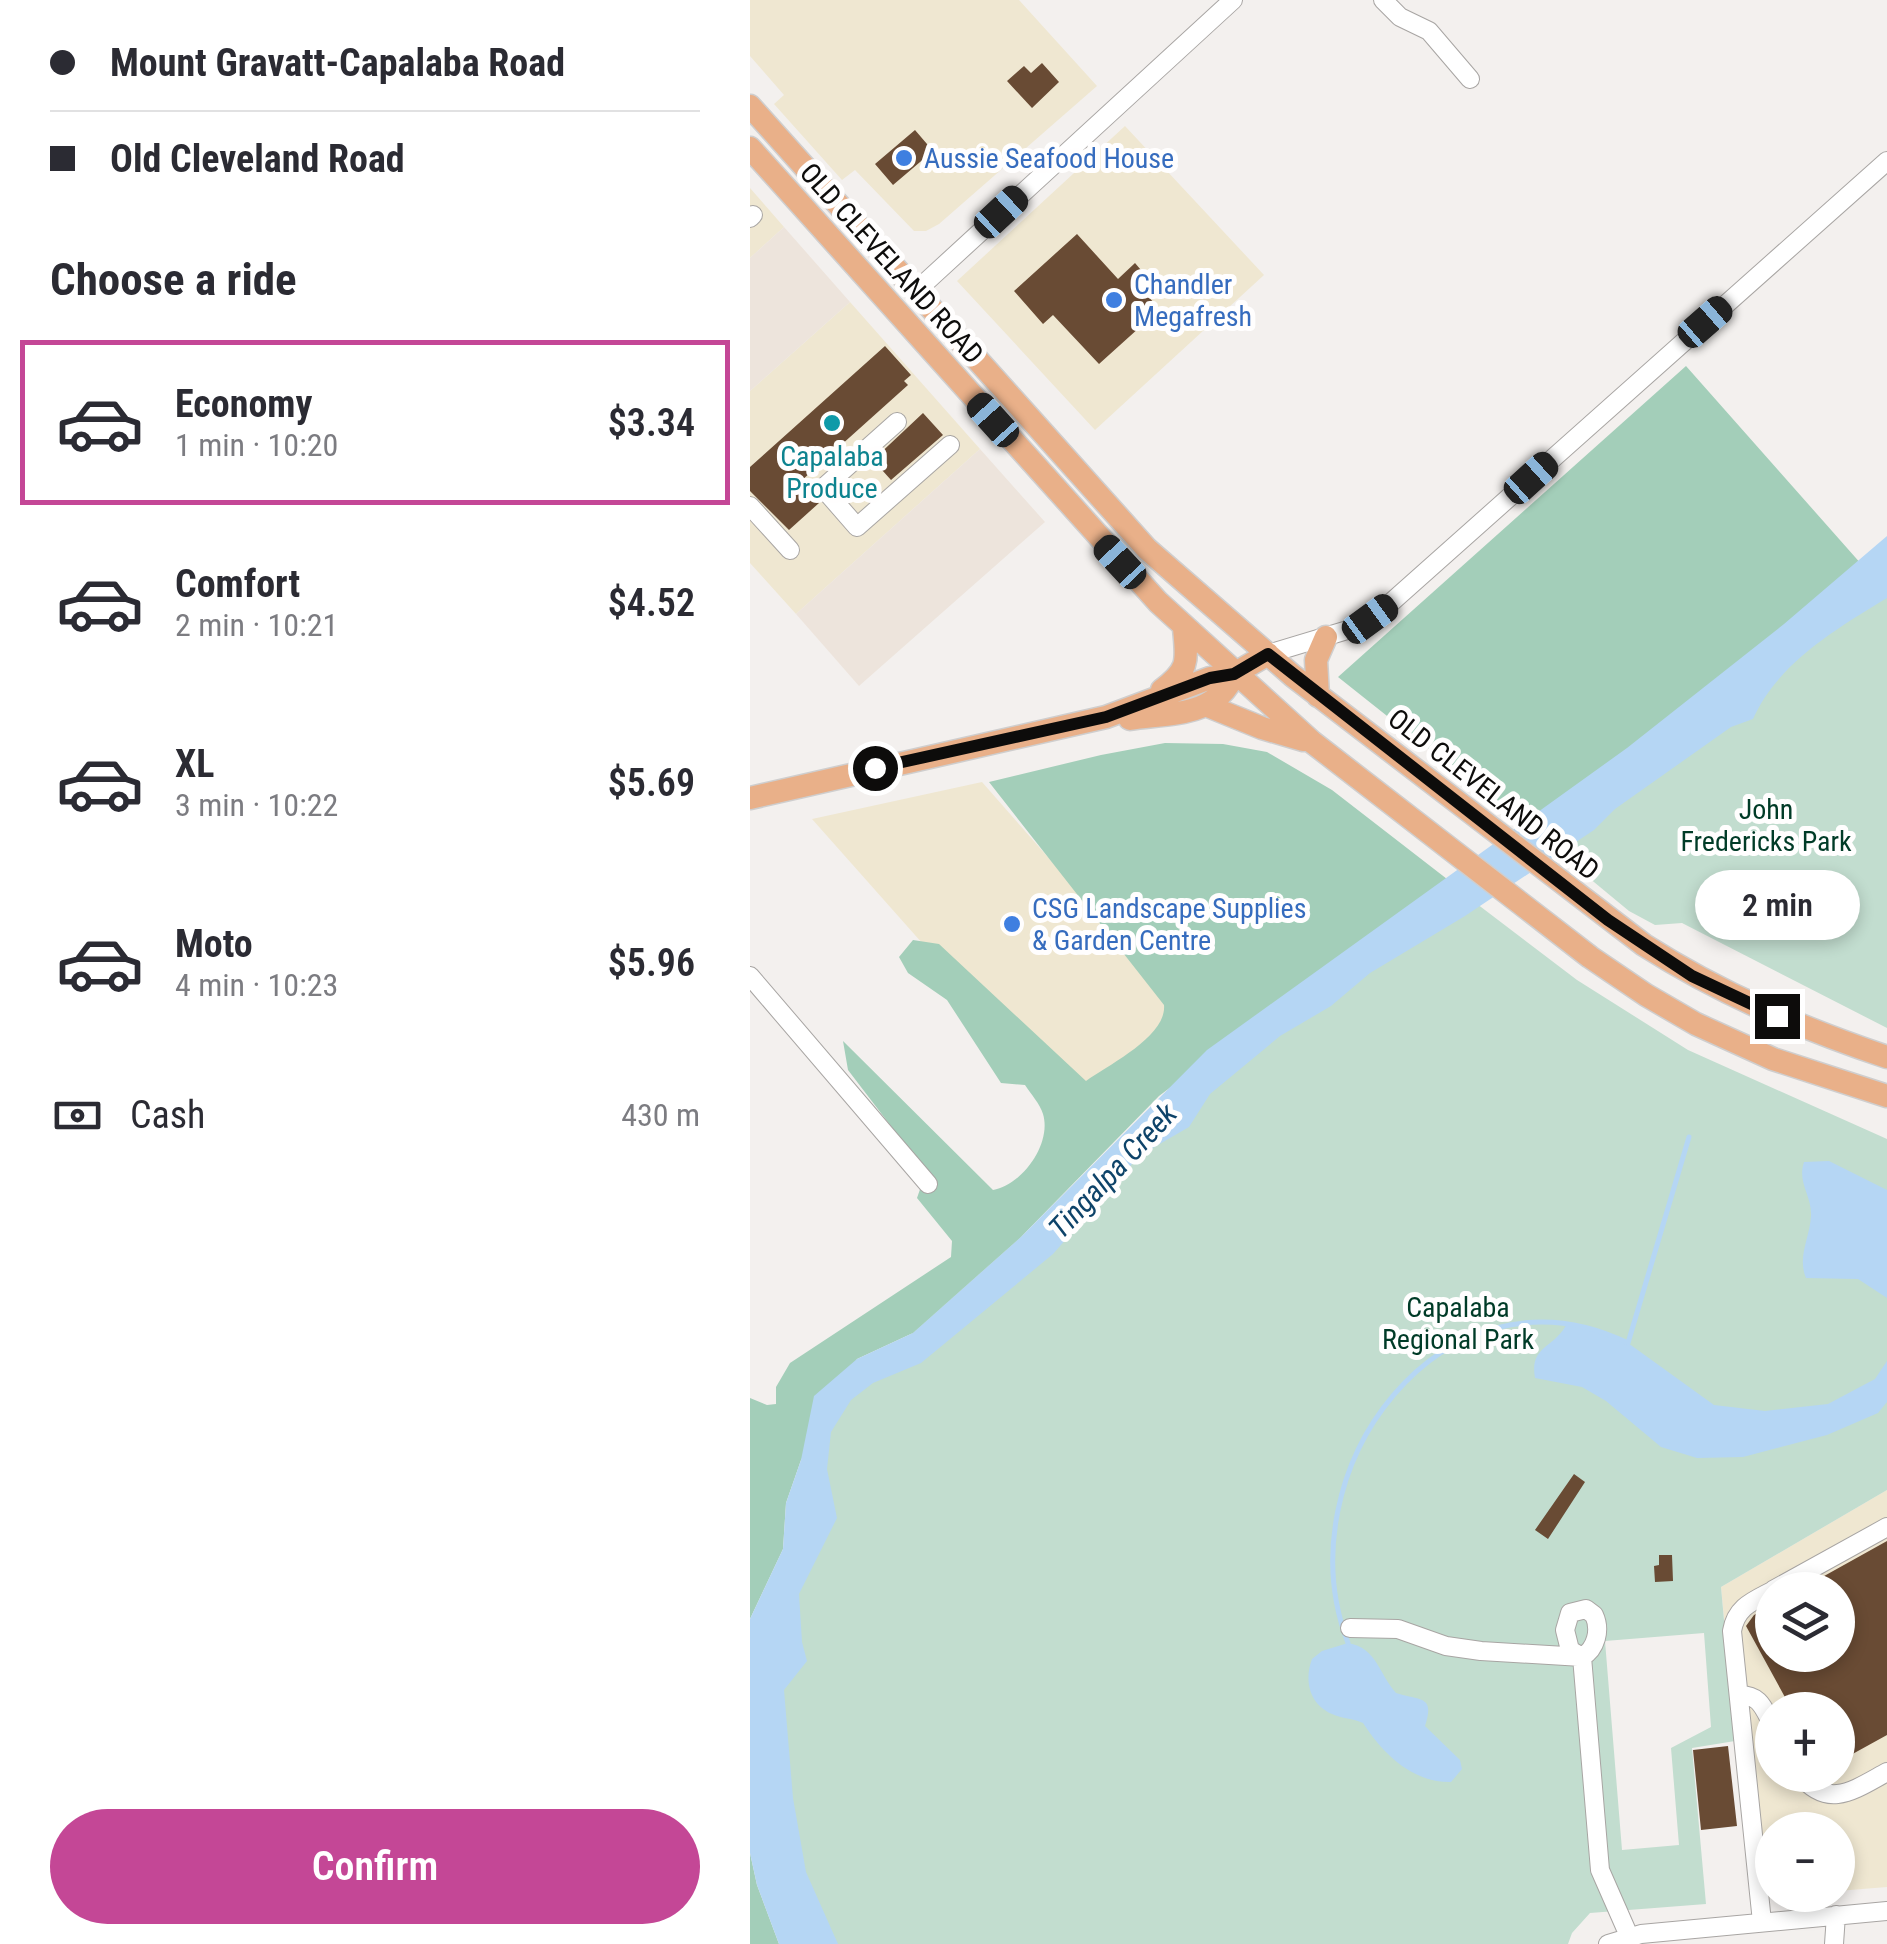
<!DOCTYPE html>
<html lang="en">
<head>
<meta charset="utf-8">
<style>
  body { margin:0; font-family:"Roboto Condensed",sans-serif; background:#f2f2f3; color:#2b2b33; height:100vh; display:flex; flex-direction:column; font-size:38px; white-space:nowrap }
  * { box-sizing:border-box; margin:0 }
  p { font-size:32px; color:#7c7c81 }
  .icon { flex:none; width:55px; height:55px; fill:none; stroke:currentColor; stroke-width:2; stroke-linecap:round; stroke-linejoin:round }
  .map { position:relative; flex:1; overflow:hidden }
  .sheet { display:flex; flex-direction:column; background:#fff; width:750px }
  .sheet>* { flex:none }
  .banner { display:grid; align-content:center; height:220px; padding:0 50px; background:#fff }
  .tools { position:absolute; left:1005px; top:1572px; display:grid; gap:20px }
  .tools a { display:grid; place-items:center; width:100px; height:100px; border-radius:50%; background:#fff; box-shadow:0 5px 15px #0003; font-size:50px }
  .end { position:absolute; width:45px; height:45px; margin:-22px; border:12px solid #0d0c0b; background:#fff; box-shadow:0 0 0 5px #fff }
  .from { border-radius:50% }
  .bubble { position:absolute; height:70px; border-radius:35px; background:#fff; box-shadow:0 5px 15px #0003; font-size:32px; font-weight:600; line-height:70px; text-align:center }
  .car { position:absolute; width:30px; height:60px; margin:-30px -15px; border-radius:12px; box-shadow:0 0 8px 2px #0007; background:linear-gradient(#222 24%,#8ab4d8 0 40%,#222 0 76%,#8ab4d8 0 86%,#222 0) }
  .banner b { display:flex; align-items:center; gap:35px; height:95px; font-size:38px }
  .banner b+b { border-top:2px solid #e1e1e2 }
  .banner i { width:25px; height:25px; background:#2b2b33 }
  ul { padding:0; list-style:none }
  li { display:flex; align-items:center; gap:30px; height:165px; margin:0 20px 15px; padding:0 30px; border:5px solid transparent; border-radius:0px }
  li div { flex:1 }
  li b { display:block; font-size:38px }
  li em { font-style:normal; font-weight:600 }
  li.selected { border-color:#c44796 }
  li>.icon { width:90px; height:90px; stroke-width:1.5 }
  h2 { padding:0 50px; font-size:45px; line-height:120px }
  .pay { display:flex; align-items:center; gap:25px; height:110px; padding:0 50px; font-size:38px }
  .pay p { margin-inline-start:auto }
  .primary-button { display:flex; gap:20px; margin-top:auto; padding:20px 50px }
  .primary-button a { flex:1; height:115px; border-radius:60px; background:#c44796; color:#fff; font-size:40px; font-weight:600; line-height:115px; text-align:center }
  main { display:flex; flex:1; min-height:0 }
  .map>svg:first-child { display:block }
  .commercial { fill:#efe7d1; fill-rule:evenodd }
  .built { fill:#ede4dc }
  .green { fill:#c2ddcf; fill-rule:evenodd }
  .forest { fill:#a3ceb9 }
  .water { fill:#b5d6f4 }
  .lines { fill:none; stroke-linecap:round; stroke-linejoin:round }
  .stream { stroke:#b5d6f4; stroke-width:5 }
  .building { fill:#694b34 }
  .minor-casing { stroke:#a8a5a3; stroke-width:20 }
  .major-casing { stroke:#cfcece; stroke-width:25 }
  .minor { stroke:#fff; stroke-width:18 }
  .major { stroke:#e9b089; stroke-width:22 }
  .route { stroke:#0d0c0b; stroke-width:12 }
  .shop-dot { fill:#3f7fe0; stroke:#fffefe; stroke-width:4 }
  .culture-dot { fill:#0f9aa8; stroke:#fffefe; stroke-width:4 }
  .labels { text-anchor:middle; stroke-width:10; stroke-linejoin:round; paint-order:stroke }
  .shop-label { font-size:28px; fill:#366cbe; stroke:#fffefe; text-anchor:start }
  .street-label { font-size:28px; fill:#0d0c0b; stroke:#fffefe }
  .culture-label { font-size:28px; fill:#0d838f; stroke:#fffefe }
  .park-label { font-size:28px; fill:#003b27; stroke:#fffefe }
  .water-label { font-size:30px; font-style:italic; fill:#0e4369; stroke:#fffefe }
</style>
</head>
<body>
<main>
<section class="sheet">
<div class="banner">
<b><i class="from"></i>Mount Gravatt-Capalaba Road</b>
<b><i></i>Old Cleveland Road</b>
</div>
<h2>Choose a ride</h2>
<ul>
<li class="selected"><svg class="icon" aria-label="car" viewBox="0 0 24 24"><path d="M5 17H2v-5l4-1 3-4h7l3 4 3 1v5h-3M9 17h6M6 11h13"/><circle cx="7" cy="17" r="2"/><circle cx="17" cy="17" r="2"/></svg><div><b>Economy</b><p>1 min · 10:20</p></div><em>$3.34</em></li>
<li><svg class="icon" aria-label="car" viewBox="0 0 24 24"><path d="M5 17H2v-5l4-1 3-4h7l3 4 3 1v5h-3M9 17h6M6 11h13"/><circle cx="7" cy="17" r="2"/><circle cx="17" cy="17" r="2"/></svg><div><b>Comfort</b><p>2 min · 10:21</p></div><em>$4.52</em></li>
<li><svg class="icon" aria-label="car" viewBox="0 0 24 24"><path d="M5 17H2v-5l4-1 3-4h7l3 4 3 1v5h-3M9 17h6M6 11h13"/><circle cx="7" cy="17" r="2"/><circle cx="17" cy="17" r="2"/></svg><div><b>XL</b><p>3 min · 10:22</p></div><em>$5.69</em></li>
<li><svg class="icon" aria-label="car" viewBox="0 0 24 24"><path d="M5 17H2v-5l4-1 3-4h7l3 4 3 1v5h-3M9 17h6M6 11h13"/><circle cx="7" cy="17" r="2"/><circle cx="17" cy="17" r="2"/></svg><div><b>Moto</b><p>4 min · 10:23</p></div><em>$5.96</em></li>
</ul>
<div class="pay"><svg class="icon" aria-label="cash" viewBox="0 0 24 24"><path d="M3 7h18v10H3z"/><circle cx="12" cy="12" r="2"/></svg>Cash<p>430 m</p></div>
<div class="primary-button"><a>Confirm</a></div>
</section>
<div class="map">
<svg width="1137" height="1944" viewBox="0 0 1137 1944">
  <rect width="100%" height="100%" fill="#f3f0ee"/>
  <!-- commercial -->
  <path class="commercial" d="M 0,0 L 269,0 L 347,86 L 189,224 L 176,231 L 164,231 L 105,170 L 92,180 L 24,104 L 34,95 L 0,56 Z
    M 375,126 L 514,275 L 345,430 L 207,281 Z
    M 0,188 L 34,227 L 0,258 Z
    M 100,302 L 230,449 L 46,614 L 0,563 L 0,391 Z
    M 232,782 L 439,1018 L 323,1113 L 62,819 Z
    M 1137,1490 L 1137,1887 L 1088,1891 L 1088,1830 L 1022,1830 L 1022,1895 L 1049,1895 L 1001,1900 L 971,1587 ZM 1022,1590 L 1088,1590 L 1088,1655 L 1022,1655 ZM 1022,1710 L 1088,1710 L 1088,1775 L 1022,1775 Z"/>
  <!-- built -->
  <path class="built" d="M 34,227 L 100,302 L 0,391 L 0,258 Z
    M 230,449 L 295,522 L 109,686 L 46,614 Z"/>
  <!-- green -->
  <path class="green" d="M 1137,576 L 1137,1028 L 932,923 L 905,925 L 879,911 L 792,839 Z
    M 710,891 L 827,980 L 938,1050 L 1137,1139 L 1137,1490 L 971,1587 L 985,1741 L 942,1748 L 956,1904 L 840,1913 L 822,1933 L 818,1944 L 67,1944 L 20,1714 L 83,1403 L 409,1115 ZM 954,1633 L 961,1727 L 921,1748 L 929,1845 L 872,1850 L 855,1641 Z"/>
  <!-- forest -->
  <path class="forest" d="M 936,366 L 1128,583 L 792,839 L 588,677 Z
    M 415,743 L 473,744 L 517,752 L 582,790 L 697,879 L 409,1096 L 271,1237 L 163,1333 L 107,1359 L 51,1460 L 36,1503 L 33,1549 L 0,1619 L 0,1398 L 17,1405 L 26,1404 L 26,1387 L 40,1363 L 201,1257 L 202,1241 L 167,1198 L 176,1172 L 98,1070 L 93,1041 L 243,1190 C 272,1185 302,1144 293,1114 C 290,1104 281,1094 275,1085 L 251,1083 L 197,1000 L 158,973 L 149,957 L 163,940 L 189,944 L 336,1081 C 360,1064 417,1036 414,1005 L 239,782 L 351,755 Z
    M 0,1853 L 7,1885 L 29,1944 L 0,1944 Z"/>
  <!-- water -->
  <path class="water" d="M 1137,536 L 1137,598 C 1086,629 1028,663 1003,719 L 981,727 L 865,809 L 844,830 L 715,916 L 620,973 L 581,1006 L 530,1036 L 460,1094 L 439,1127 L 389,1156 L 303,1254 L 171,1363 L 123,1383 L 101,1400 L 81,1432 L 77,1469 L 87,1518 L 49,1594 L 52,1642 L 57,1661 L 34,1690 L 43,1798 L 56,1872 L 88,1944 L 29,1944 L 7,1885 L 0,1853 L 0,1619 L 33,1549 L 36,1503 L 51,1460 L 64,1396 L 107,1359 L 163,1333 L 271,1237 L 457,1050 L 877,748 L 1034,624 Z
    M 1079,1161 L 1137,1190 L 1137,1298 L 1108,1279 L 1056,1278 C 1047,1257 1060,1237 1061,1216 C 1062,1195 1047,1183 1054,1162 Z
    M 817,1323 L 858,1333 L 878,1343 L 964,1405 L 1015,1411 L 1078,1404 L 1125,1379 L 1137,1361 L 1137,1402 L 1128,1413 L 1077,1435 L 993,1457 L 947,1458 L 911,1447 L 856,1401 L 832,1387 L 785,1378 C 779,1345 806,1348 817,1323 Z
    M 598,1643 C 627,1648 629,1674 646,1693 C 671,1701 685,1695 675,1726 L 710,1760 L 712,1769 L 701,1782 C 663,1783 633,1754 613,1723 C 603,1718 592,1719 582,1714 C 559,1704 554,1680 562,1659 L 572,1651 Z"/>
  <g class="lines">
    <!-- stream -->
    <path class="stream" d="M 598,1643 C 532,1472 692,1253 878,1343 L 939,1137"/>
  </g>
  <!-- building -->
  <path class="building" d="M 292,63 L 309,82 L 282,108 L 257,81 L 274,66 L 281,73 Z
    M 165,130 L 183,151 L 143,185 L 125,164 Z
    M 327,234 L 368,279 L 385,263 L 396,276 L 387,285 L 410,309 L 349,364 L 303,315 L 293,324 L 264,291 Z
    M 135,346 L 161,375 L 154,381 L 158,385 L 51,481 L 69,503 L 39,530 L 0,491 L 0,467 Z
    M 173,413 L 193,435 L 141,480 L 123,460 Z
    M 824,1474 L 835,1482 L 798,1539 L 785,1530 Z
    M 1137,1541 L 1137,1735 L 1088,1762 L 1088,1710 L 1042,1710 L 996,1626 L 1004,1615 L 1022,1605 L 1022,1655 L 1088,1655 L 1088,1590 L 1049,1590 Z
    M 909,1555 L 922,1555 L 923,1581 L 905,1582 L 904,1566 L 909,1565 Z
    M 978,1746 L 987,1826 L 951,1830 L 943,1750 Z"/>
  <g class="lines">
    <defs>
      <path id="minor" d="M 633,0 L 650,17 L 679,31 L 720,79
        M 0,218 L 3,215
        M 165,292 L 483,0
        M 147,422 L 73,488 L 107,527 L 200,445
        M 0,506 L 40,550
        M 518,654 L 604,628 L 636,607 L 1137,161
        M 0,976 L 178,1184
        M 1023,1590 L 1137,1527
        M 600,1628 L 648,1629 L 696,1646 L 731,1651 L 832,1657 C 846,1649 851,1630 844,1615 L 836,1609 L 820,1613 L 815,1630 L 820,1650 L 832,1657
        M 832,1657 L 850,1870 L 879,1936
        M 989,1695 C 1010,1695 1013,1707 1022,1724
        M 1050,1775 C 1078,1810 1104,1790 1137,1772
        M 1012,1922 L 982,1631 C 986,1607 1003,1601 1022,1591
        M 858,1944 L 891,1934 L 1137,1911
        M 1084,1944 L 1086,1915"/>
      <path id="major" d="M 0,106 L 397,549 L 543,676 L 894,945 C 971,994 1051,1028 1137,1057
        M 0,148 L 408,602 L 562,742 L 840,957 L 896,995 L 946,1024 L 1023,1059 L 1137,1096
        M 412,690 C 440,669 437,661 434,628
        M 568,696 L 566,660 L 576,637
        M 458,706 L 512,728 L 553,740
        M 380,719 C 419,713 467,717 484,674
        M 0,798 L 356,717 L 460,678 L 484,674 L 518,654"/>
    </defs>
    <!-- minor casing -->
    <use href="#minor" class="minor-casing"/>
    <!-- major casing -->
    <use href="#major" class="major-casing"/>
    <!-- minor -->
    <use href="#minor" class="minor"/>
    <!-- major -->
    <use href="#major" class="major"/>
  </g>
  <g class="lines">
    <!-- route -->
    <path class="route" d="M 125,768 L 356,717 L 460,678 L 484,674 L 518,654 L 858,920 L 942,976 L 1027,1016"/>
  </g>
  <!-- markers -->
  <g class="shop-dot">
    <circle cx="154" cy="158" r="10"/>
    <circle cx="364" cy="300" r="10"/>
    <circle cx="262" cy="924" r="10"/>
  </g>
  <circle class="culture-dot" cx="82" cy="423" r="10"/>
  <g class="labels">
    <!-- shop labels -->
    <g class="shop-label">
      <text x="174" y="168">Aussie Seafood House</text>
      <text x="384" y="294">Chandler<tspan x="384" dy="32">Megafresh</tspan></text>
      <text x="282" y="918">CSG Landscape Supplies<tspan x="282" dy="32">&amp; Garden Centre</tspan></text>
    </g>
    <!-- street labels -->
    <g class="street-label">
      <text transform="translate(142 263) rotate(48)" y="10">OLD CLEVELAND ROAD</text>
      <text transform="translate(744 794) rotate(38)" y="10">OLD CLEVELAND ROAD</text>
    </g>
    <!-- culture labels -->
    <g class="culture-label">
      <text x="82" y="466">Capalaba<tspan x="82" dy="32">Produce</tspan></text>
    </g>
    <!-- park labels -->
    <g class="park-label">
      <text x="1016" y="819">John<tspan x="1016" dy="32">Fredericks Park</tspan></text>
      <text x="708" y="1317">Capalaba<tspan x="708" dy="32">Regional Park</tspan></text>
    </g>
    <!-- water labels -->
    <g class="water-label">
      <text transform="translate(363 1171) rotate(-47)" y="10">Tingalpa Creek</text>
    </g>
  </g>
</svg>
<div class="tools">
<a><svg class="icon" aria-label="layers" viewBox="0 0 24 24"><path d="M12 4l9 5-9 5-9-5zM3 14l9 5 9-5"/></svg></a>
<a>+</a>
<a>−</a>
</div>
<i class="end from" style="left:125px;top:768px"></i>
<i class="end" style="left:1027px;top:1016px"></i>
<div class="bubble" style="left:945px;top:870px;width:165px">2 min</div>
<i class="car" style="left:251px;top:212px;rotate:47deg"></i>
<i class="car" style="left:955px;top:322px;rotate:49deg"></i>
<i class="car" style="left:243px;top:420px;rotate:318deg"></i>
<i class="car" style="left:781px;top:478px;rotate:48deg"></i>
<i class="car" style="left:370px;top:562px;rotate:317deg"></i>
<i class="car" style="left:620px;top:619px;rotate:54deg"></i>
</div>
</main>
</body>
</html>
